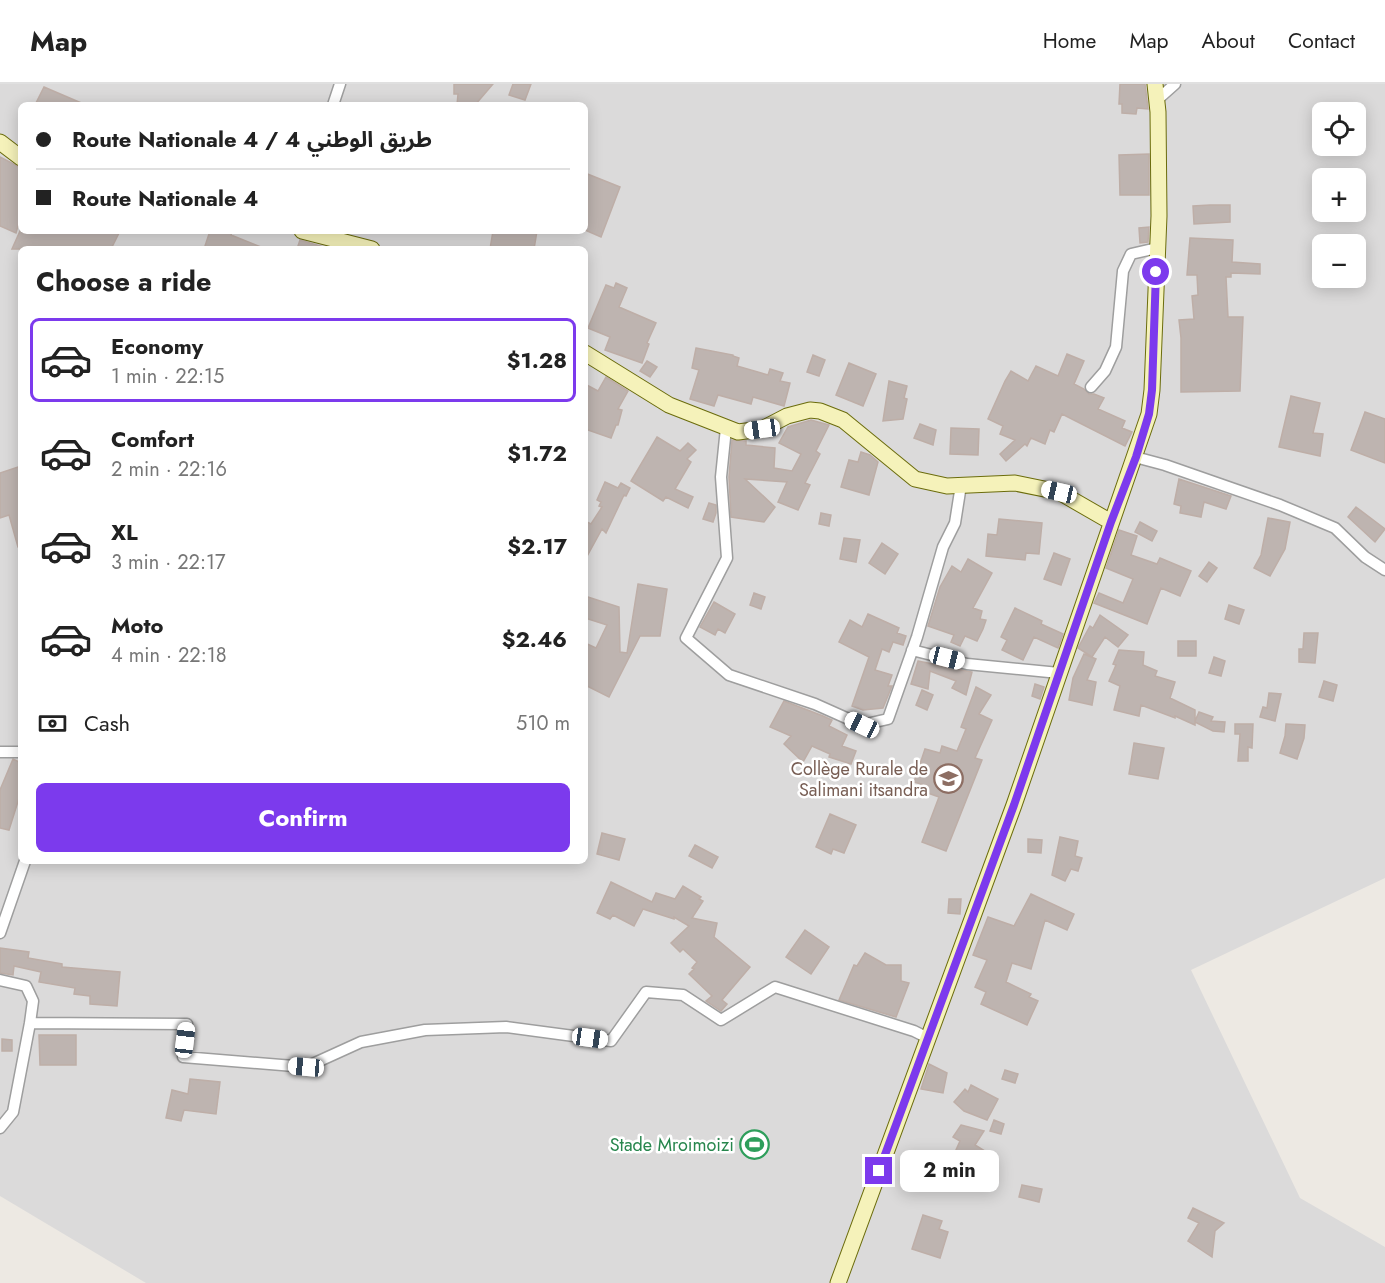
<!DOCTYPE html>
<html lang="en">
<head>
<meta charset="utf-8">
<style>
  body { margin:0; font-family:Jost,"Noto Sans Arabic",sans-serif; background:#f2f2f2; color:#222; height:100vh; display:flex; flex-direction:column; font-size:22px; white-space:nowrap }
  * { box-sizing:border-box; margin:0 }
  p { font-size:20px; color:#767676 }
  .icon { flex:none; width:33px; height:33px; fill:none; stroke:currentColor; stroke-width:2; stroke-linecap:round; stroke-linejoin:round }
  .map { position:relative; flex:1; overflow:hidden }
  .side { position:absolute; left:18px; top:162px; width:570px; height:618px; display:flex; flex-direction:column; background:#fff; border-radius:9px; box-shadow:0 3px 15px #0003 }
  .side>* { flex:none }
  .guide { position:absolute; left:18px; top:18px; width:570px; height:132px; border-radius:9px; box-shadow:0 3px 15px #0003; display:grid; align-content:center; height:132px; padding:0 18px; background:#fff }
  .buttons { position:absolute; left:1312px; top:18px; display:grid; gap:12px }
  .buttons a { display:grid; place-items:center; width:54px; height:54px; border-radius:9px; background:#fff; box-shadow:0 3px 15px #0003; font-size:30px }
  .end { position:absolute; width:27px; height:27px; margin:-14px; border:8px solid #7c3aed; background:#fff; box-shadow:0 0 0 3px #fff }
  .from { border-radius:50% }
  .bubble { position:absolute; height:42px; border-radius:9px; background:#fff; box-shadow:0 3px 15px #0003; font-size:20px; font-weight:700; line-height:42px; text-align:center }
  .car { position:absolute; width:18px; height:36px; margin:-18px -9px; border-radius:8px; box-shadow:0 0 4px 2px #0007; background:linear-gradient(#fff 24%,#345 0 40%,#fff 0 76%,#345 0 86%,#fff 0) }
  .guide b { display:flex; align-items:center; gap:21px; height:57px; font-size:22px }
  .guide b+b { border-top:2px solid #e0e0e0 }
  .guide i { width:15px; height:15px; background:#222 }
  ul { padding:0; list-style:none }
  li { display:flex; align-items:center; gap:18px; height:84px; margin:0 12px 9px; padding:0 6px; border:3px solid transparent; border-radius:9px }
  li div { flex:1 }
  li b { display:block; font-size:22px }
  li em { font-style:normal; font-weight:700 }
  li.active { border-color:#7c3aed }
  li>.icon { width:54px; height:54px; stroke-width:1.5 }
  h2 { padding:0 18px; font-size:27px; line-height:72px }
  .pay { display:flex; align-items:center; gap:15px; height:66px; padding:0 18px; font-size:22px }
  .pay p { margin-inline-start:auto }
  .button { display:flex; gap:12px; margin-top:auto; padding:12px 18px }
  .button a { flex:1; height:69px; border-radius:9px; background:#7c3aed; color:#fff; font-size:24px; font-weight:700; line-height:69px; text-align:center }
  header { display:flex; align-items:center; gap:36px; box-sizing:border-box; height:84px; padding:0 30px; background:#fff; border-bottom:2px solid #e0e0e0 }
  header strong { font-size:28px }
  nav { display:flex; gap:33px; margin-inline-start:auto; font-size:21px }
  .map>svg:first-child { display:block }
  .residential { fill:#dbdada; fill-rule:evenodd }
  .building { fill:#beb4b0; stroke:#beaea7; stroke-width:1.5 }
  .lines { fill:none; stroke-linecap:round; stroke-linejoin:round }
  .minor-casing { stroke:#9e9e9e; stroke-width:13 }
  .secondary-casing { stroke:#6b6c0c; stroke-width:17 }
  .minor { stroke:#fff; stroke-width:10 }
  .secondary { stroke:#f5f2ba; stroke-width:15 }
  .route { stroke:#7c3aed; stroke-width:8 }
  .labels { text-anchor:middle; stroke-width:5; stroke-linejoin:round; paint-order:stroke }
  .education-label { font-size:18px; fill:#785e54; stroke:#fff; text-anchor:end }
  .leisure-label { font-size:18px; fill:#27864d; stroke:#fff; text-anchor:end }
</style>
</head>
<body>
<header>
<strong>Map</strong>
<nav><a>Home</a><a>Map</a><a>About</a><a>Contact</a></nav>
</header>
<div class="map">
<svg width="1385" height="1199" viewBox="0 0 1385 1199">
  <rect width="100%" height="100%" fill="#ede9e3"/>
  <!-- residential -->
  <path class="residential" d="M 0,0 L 1385,0 L 1385,794 L 1191,886 L 1300,1114 L 1385,1163 L 1385,1199 L 146,1199 L 0,1112 ZM 21,21 L 585,21 L 585,147 L 21,147 ZM 1323,28 L 1356,28 L 1356,62 L 1323,62 ZM 1323,94 L 1356,94 L 1356,128 L 1323,128 ZM 1323,160 L 1356,160 L 1356,194 L 1323,194 ZM 21,165 L 585,165 L 585,777 L 21,777 Z"/>
  <!-- building -->
  <path class="building" d="M 454,0 L 493,0 L 475,21 L 457,21 L 458,10 L 454,10 Z
    M 513,0 L 531,0 L 525,16 L 509,11 Z
    M 1120,0 L 1145,0 L 1148,25 L 1137,24 L 1136,30 L 1122,29 L 1122,20 L 1119,20 Z
    M 44,3 L 86,21 L 35,21 Z
    M 1149,70 L 1149,111 L 1120,111 L 1119,71 Z
    M 0,73 L 21,84 L 21,131 L 16,149 L 0,142 Z
    M 585,89 L 620,103 L 601,153 L 585,146 Z
    M 1210,121 L 1230,121 L 1230,138 L 1194,140 L 1193,122 Z
    M 1149,143 L 1148,158 L 1140,159 L 1139,144 Z
    M 20,147 L 120,147 L 111,165 L 12,165 Z
    M 210,147 L 233,147 L 231,151 L 266,165 L 204,165 Z
    M 493,147 L 537,147 L 534,165 L 490,165 Z
    M 1190,154 L 1233,156 L 1232,178 L 1260,180 L 1260,190 L 1231,189 L 1231,193 L 1226,193 L 1228,233 L 1243,233 L 1240,307 L 1181,308 L 1181,254 L 1179,236 L 1194,235 L 1192,212 L 1198,211 L 1197,191 L 1187,191 Z
    M 300,156 L 327,164 L 327,165 L 297,165 Z
    M 616,199 L 627,204 L 619,223 L 656,239 L 647,259 L 649,260 L 642,279 L 605,266 L 610,253 L 588,244 L 606,201 L 614,204 Z
    M 696,264 L 733,271 L 733,272 L 739,274 L 737,282 L 768,291 L 770,285 L 783,289 L 780,297 L 790,299 L 784,322 L 753,313 L 751,320 L 718,311 L 714,322 L 690,315 L 699,286 L 692,284 Z
    M 1067,270 L 1084,277 L 1074,300 L 1084,305 L 1089,310 L 1094,310 L 1104,314 L 1098,325 L 1125,337 L 1122,344 L 1132,348 L 1125,362 L 1062,330 L 1054,348 L 1050,346 L 1045,360 L 1031,354 L 1027,362 L 1025,360 L 1006,377 L 1000,370 L 1015,356 L 1000,350 L 1003,342 L 988,335 L 1005,297 L 1011,287 L 1028,297 L 1036,282 L 1058,292 Z
    M 813,271 L 825,276 L 819,292 L 807,288 Z
    M 647,277 L 657,283 L 650,293 L 640,287 Z
    M 849,279 L 876,290 L 863,322 L 836,311 Z
    M 606,293 L 628,307 L 618,325 L 622,326 L 618,341 L 616,341 L 611,354 L 585,345 L 585,300 L 598,307 Z
    M 889,297 L 907,302 L 904,314 L 907,315 L 903,335 L 883,337 Z
    M 1291,312 L 1320,319 L 1313,349 L 1323,350 L 1320,372 L 1279,363 Z
    M 1365,328 L 1385,335 L 1385,379 L 1351,366 Z
    M 811,336 L 829,341 L 816,367 L 820,370 L 805,399 L 810,401 L 798,426 L 778,418 L 787,398 L 745,395 L 775,423 L 764,438 L 731,433 L 729,393 L 732,356 L 746,357 L 746,361 L 775,364 L 774,384 L 792,387 L 801,370 L 779,359 L 788,343 Z
    M 920,340 L 936,346 L 933,361 L 914,354 Z
    M 951,344 L 979,345 L 978,371 L 950,370 Z
    M 657,353 L 680,367 L 688,359 L 696,366 L 687,375 L 691,378 L 675,405 L 693,413 L 688,424 L 666,413 L 663,417 L 631,397 Z
    M 861,368 L 870,371 L 878,378 L 869,411 L 841,403 L 849,376 L 858,378 Z
    M 21,382 L 21,463 L 18,463 L 9,431 L 0,434 L 0,389 Z
    M 1179,395 L 1231,412 L 1226,425 L 1204,418 L 1201,433 L 1180,429 L 1181,422 L 1174,420 Z
    M 605,398 L 618,404 L 621,399 L 630,404 L 626,412 L 624,411 L 606,449 L 602,445 L 585,476 L 585,437 L 591,440 L 602,423 L 599,422 L 601,418 L 597,416 Z
    M 709,419 L 716,421 L 716,429 L 713,438 L 703,435 Z
    M 1356,423 L 1385,445 L 1375,458 L 1348,433 Z
    M 821,429 L 831,431 L 829,442 L 819,440 Z
    M 1268,434 L 1290,438 L 1285,465 L 1270,492 L 1254,484 L 1261,471 Z
    M 999,435 L 1042,439 L 1039,470 L 1026,469 L 1025,476 L 986,472 L 988,450 L 997,451 Z
    M 1140,438 L 1157,447 L 1152,457 L 1135,448 Z
    M 1119,446 L 1137,452 L 1131,471 L 1157,480 L 1160,474 L 1191,487 L 1180,512 L 1161,504 L 1147,540 L 1094,519 L 1099,509 L 1123,519 L 1133,495 L 1106,484 Z
    M 844,454 L 860,456 L 856,478 L 840,475 Z
    M 882,459 L 898,470 L 885,490 L 869,479 Z
    M 1054,469 L 1070,475 L 1061,501 L 1044,495 Z
    M 968,475 L 992,489 L 973,524 L 982,527 L 980,535 L 986,536 L 983,545 L 977,557 L 965,552 L 960,562 L 951,558 L 954,551 L 928,542 L 940,503 L 952,482 L 961,488 Z
    M 1209,478 L 1217,484 L 1207,498 L 1199,492 Z
    M 638,500 L 667,505 L 660,552 L 640,552 L 609,613 L 585,601 L 585,559 L 596,564 L 607,541 L 585,534 L 585,512 L 619,523 L 620,568 L 627,569 Z
    M 754,509 L 765,513 L 761,525 L 750,521 Z
    M 714,518 L 735,530 L 725,549 L 718,545 L 715,551 L 700,543 Z
    M 1229,521 L 1244,526 L 1239,540 L 1225,535 Z
    M 1015,524 L 1042,537 L 1041,540 L 1063,550 L 1058,564 L 1034,553 L 1023,576 L 1002,566 L 1007,556 L 1001,553 Z
    M 868,530 L 899,544 L 897,549 L 906,552 L 903,561 L 893,558 L 889,568 L 882,565 L 875,586 L 892,591 L 888,602 L 892,602 L 883,624 L 863,626 L 852,622 L 869,573 L 839,558 L 850,536 L 862,543 Z
    M 1100,531 L 1128,551 L 1118,563 L 1105,553 L 1092,573 L 1078,564 L 1090,542 L 1093,544 Z
    M 1304,549 L 1318,549 L 1315,579 L 1299,578 L 1299,565 L 1303,565 Z
    M 1178,557 L 1196,557 L 1196,572 L 1178,572 Z
    M 1119,566 L 1144,568 L 1143,581 L 1157,587 L 1155,592 L 1175,598 L 1170,614 L 1195,626 L 1195,637 L 1199,628 L 1213,633 L 1211,637 L 1225,638 L 1224,648 L 1213,647 L 1195,638 L 1195,641 L 1175,632 L 1175,634 L 1141,621 L 1139,632 L 1114,626 L 1120,602 L 1109,597 L 1116,581 L 1113,580 Z
    M 1084,570 L 1096,575 L 1087,596 L 1096,598 L 1092,621 L 1069,616 L 1073,594 Z
    M 1214,573 L 1225,577 L 1221,592 L 1209,589 Z
    M 918,577 L 972,588 L 966,611 L 952,604 L 956,597 L 930,587 L 928,605 L 911,600 Z
    M 1324,597 L 1337,601 L 1333,617 L 1319,613 Z
    M 1035,600 L 1044,603 L 1040,615 L 1032,612 Z
    M 976,603 L 991,611 L 979,630 L 992,636 L 975,674 L 982,676 L 946,767 L 922,758 L 939,713 L 925,708 L 928,702 L 914,698 L 925,665 L 940,669 L 942,662 L 957,667 L 966,645 L 961,643 Z
    M 922,606 L 933,611 L 927,626 L 916,621 Z
    M 1269,609 L 1281,610 L 1275,637 L 1260,633 L 1263,623 L 1267,624 Z
    M 784,617 L 823,632 L 832,636 L 829,642 L 847,651 L 842,662 L 856,667 L 851,680 L 829,673 L 830,670 L 812,662 L 803,678 L 784,660 L 791,652 L 770,643 Z
    M 1235,640 L 1253,640 L 1252,664 L 1248,663 L 1248,677 L 1238,677 L 1240,650 L 1235,650 Z
    M 1286,640 L 1305,641 L 1304,654 L 1297,675 L 1280,669 L 1285,652 Z
    M 1134,659 L 1164,664 L 1158,695 L 1129,690 Z
    M 13,675 L 21,679 L 21,708 L 9,746 L 0,744 L 0,706 Z
    M 830,730 L 856,741 L 844,769 L 833,765 L 831,770 L 816,763 Z
    M 602,749 L 625,755 L 619,776 L 597,770 Z
    M 1060,753 L 1078,757 L 1075,772 L 1082,774 L 1078,787 L 1071,785 L 1065,797 L 1052,791 Z
    M 1028,755 L 1042,756 L 1041,769 L 1028,768 Z
    M 695,761 L 718,773 L 712,784 L 689,772 Z
    M 611,798 L 652,818 L 656,809 L 675,815 L 683,802 L 701,813 L 699,815 L 703,817 L 692,834 L 717,839 L 714,853 L 750,883 L 722,916 L 727,920 L 721,927 L 706,917 L 712,912 L 689,890 L 694,885 L 692,884 L 697,878 L 683,865 L 680,868 L 671,859 L 689,842 L 674,833 L 674,835 L 643,825 L 634,842 L 613,831 L 610,835 L 597,829 Z
    M 1031,810 L 1074,830 L 1067,846 L 1045,836 L 1031,885 L 1012,879 L 1006,898 L 1031,910 L 1029,913 L 1038,917 L 1027,941 L 981,920 L 986,908 L 975,903 L 987,876 L 973,871 L 988,833 L 1014,842 Z
    M 949,815 L 961,815 L 960,830 L 948,829 Z
    M 805,846 L 829,863 L 811,890 L 786,873 Z
    M 0,864 L 29,868 L 28,874 L 62,880 L 62,883 L 120,888 L 117,922 L 90,920 L 90,912 L 74,910 L 75,904 L 39,898 L 41,888 L 14,882 L 13,891 L 0,889 Z
    M 865,869 L 886,881 L 901,881 L 901,897 L 909,899 L 896,933 L 839,916 L 854,881 L 857,882 Z
    M 39,951 L 76,951 L 76,981 L 40,981 Z
    M 2,955 L 12,956 L 12,967 L 2,967 Z
    M 929,980 L 947,989 L 943,1009 L 921,1005 Z
    M 1005,986 L 1018,990 L 1015,999 L 1002,995 Z
    M 190,995 L 220,998 L 216,1030 L 184,1026 L 181,1037 L 166,1034 L 172,1006 L 188,1010 Z
    M 971,1001 L 998,1015 L 987,1036 L 964,1027 L 954,1018 L 965,1005 L 968,1008 Z
    M 994,1036 L 1004,1040 L 1001,1050 L 990,1047 Z
    M 961,1041 L 984,1047 L 975,1061 L 993,1072 L 986,1084 L 988,1086 L 983,1095 L 952,1078 L 958,1067 L 956,1066 L 960,1057 L 953,1053 Z
    M 1022,1101 L 1042,1105 L 1039,1118 L 1019,1113 Z
    M 1193,1124 L 1224,1139 L 1215,1147 L 1212,1173 L 1188,1157 L 1199,1139 L 1188,1134 Z
    M 923,1131 L 942,1137 L 939,1145 L 948,1148 L 940,1174 L 912,1165 Z"/>
  <g class="lines">
    <defs>
      <path id="minor" d="M 1157,16 L 1175,0
        M 333,21 L 340,0
        M 1091,303 L 1105,287 L 1116,263 L 1123,187 L 1131,170 L 1157,164
        M 726,344 L 721,393 L 727,474 L 686,554 L 729,591 L 815,620 L 862,641 L 888,635 L 917,553 L 943,463 L 955,439 L 961,401
        M 1135,373 L 1165,381 L 1280,421 L 1335,444 L 1365,473 L 1385,486
        M 912,566 L 967,580 L 1059,589
        M 0,668 L 21,668
        M 0,849 L 25,777
        M 0,896 L 26,902 L 33,917 L 30,939 L 13,1028 L 0,1044
        M 30,939 L 187,940 L 183,973 L 306,983 L 361,958 L 425,946 L 506,943 L 611,957 L 646,908 L 683,911 L 721,936 L 775,903 L 914,947 L 928,954"/>
      <path id="secondary" d="M 0,58 L 21,74
        M 302,147 L 372,165
        M 585,269 L 669,321 L 738,348 L 762,345 L 787,332 L 810,326 L 820,327 L 843,336 L 915,395 L 947,402 L 1015,399 L 1059,408 L 1111,438
        M 838,1199 L 1014,721 L 1149,330 L 1152,306 L 1159,132 L 1158,28 L 1155,0"/>
    </defs>
    <!-- minor casing -->
    <use href="#minor" class="minor-casing"/>
    <!-- secondary casing -->
    <use href="#secondary" class="secondary-casing"/>
    <!-- minor -->
    <use href="#minor" class="minor"/>
    <!-- secondary -->
    <use href="#secondary" class="secondary"/>
  </g>
  <g class="lines">
    <!-- route -->
    <path class="route" d="M 879,1087 L 1014,721 L 1111,438 L 1136,373 L 1149,330 L 1152,306 L 1156,188"/>
  </g>
  <!-- icons -->
  <defs>
    <symbol id="school-ring" viewBox="-11 -11 22 22"><circle r="9.5" fill="#fff" stroke="#8d6e63" stroke-width="1.5"/><path d="M0-5L7-2L0 1L-7-2ZM-4 1L0 2.5L4 1V4Q0 6-4 4Z" fill="#8d6e63"/></symbol>
    <symbol id="stadium-ring" viewBox="-11 -11 22 22"><circle r="9.5" fill="#fff" stroke="#2e9e5b" stroke-width="1.5"/><path d="M0-5a6.5 5 0 1 0 0 10a6.5 5 0 1 0 0-10ZM-3.5-1.8h7v3.6h-7Z" fill="#2e9e5b"/></symbol>
  </defs>
  <g fill-rule="evenodd">
    <use href="#school-ring" x="932" y="678" width="33" height="33"/>
    <use href="#stadium-ring" x="738" y="1044" width="33" height="33"/>
  </g>
  <g class="labels">
    <!-- education labels -->
    <g class="education-label">
      <text x="928" y="691">Collège Rurale de<tspan x="928" dy="21">Salimani itsandra</tspan></text>
    </g>
    <!-- leisure labels -->
    <g class="leisure-label">
      <text x="734" y="1067">Stade Mroimoizi</text>
    </g>
  </g>
</svg>
<div class="buttons">
<a><svg class="icon" aria-label="locate" viewBox="0 0 24 24"><circle cx="12" cy="12" r="6"/><path d="M12 2v4M12 18v4M2 12h4M18 12h4"/></svg></a>
<a>+</a>
<a>−</a>
</div>
<i class="end from" style="left:1156px;top:188px"></i>
<i class="end" style="left:879px;top:1087px"></i>
<div class="bubble" style="left:900px;top:1066px;width:99px">2 min</div>
<i class="car" style="left:762px;top:345px;rotate:262deg"></i>
<i class="car" style="left:1059px;top:408px;rotate:283deg"></i>
<i class="car" style="left:947px;top:574px;rotate:104deg"></i>
<i class="car" style="left:862px;top:641px;rotate:295deg"></i>
<i class="car" style="left:590px;top:954px;rotate:98deg"></i>
<i class="car" style="left:185px;top:956px;rotate:7deg"></i>
<i class="car" style="left:306px;top:983px;rotate:275deg"></i>
<div class="guide">
<b><i class="from"></i>Route Nationale 4 / طريق الوطني 4</b>
<b><i></i>Route Nationale 4</b>
</div>
<section class="side">
<h2>Choose a ride</h2>
<ul>
<li class="active"><svg class="icon" aria-label="car" viewBox="0 0 24 24"><path d="M5 17H2v-5l4-1 3-4h7l3 4 3 1v5h-3M9 17h6M6 11h13"/><circle cx="7" cy="17" r="2"/><circle cx="17" cy="17" r="2"/></svg><div><b>Economy</b><p>1 min · 22:15</p></div><em>$1.28</em></li>
<li><svg class="icon" aria-label="car" viewBox="0 0 24 24"><path d="M5 17H2v-5l4-1 3-4h7l3 4 3 1v5h-3M9 17h6M6 11h13"/><circle cx="7" cy="17" r="2"/><circle cx="17" cy="17" r="2"/></svg><div><b>Comfort</b><p>2 min · 22:16</p></div><em>$1.72</em></li>
<li><svg class="icon" aria-label="car" viewBox="0 0 24 24"><path d="M5 17H2v-5l4-1 3-4h7l3 4 3 1v5h-3M9 17h6M6 11h13"/><circle cx="7" cy="17" r="2"/><circle cx="17" cy="17" r="2"/></svg><div><b>XL</b><p>3 min · 22:17</p></div><em>$2.17</em></li>
<li><svg class="icon" aria-label="car" viewBox="0 0 24 24"><path d="M5 17H2v-5l4-1 3-4h7l3 4 3 1v5h-3M9 17h6M6 11h13"/><circle cx="7" cy="17" r="2"/><circle cx="17" cy="17" r="2"/></svg><div><b>Moto</b><p>4 min · 22:18</p></div><em>$2.46</em></li>
</ul>
<div class="pay"><svg class="icon" aria-label="cash" viewBox="0 0 24 24"><path d="M3 7h18v10H3z"/><circle cx="12" cy="12" r="2"/></svg>Cash<p>510 m</p></div>
<div class="button"><a>Confirm</a></div>
</section>
</div>
</body>
</html>
